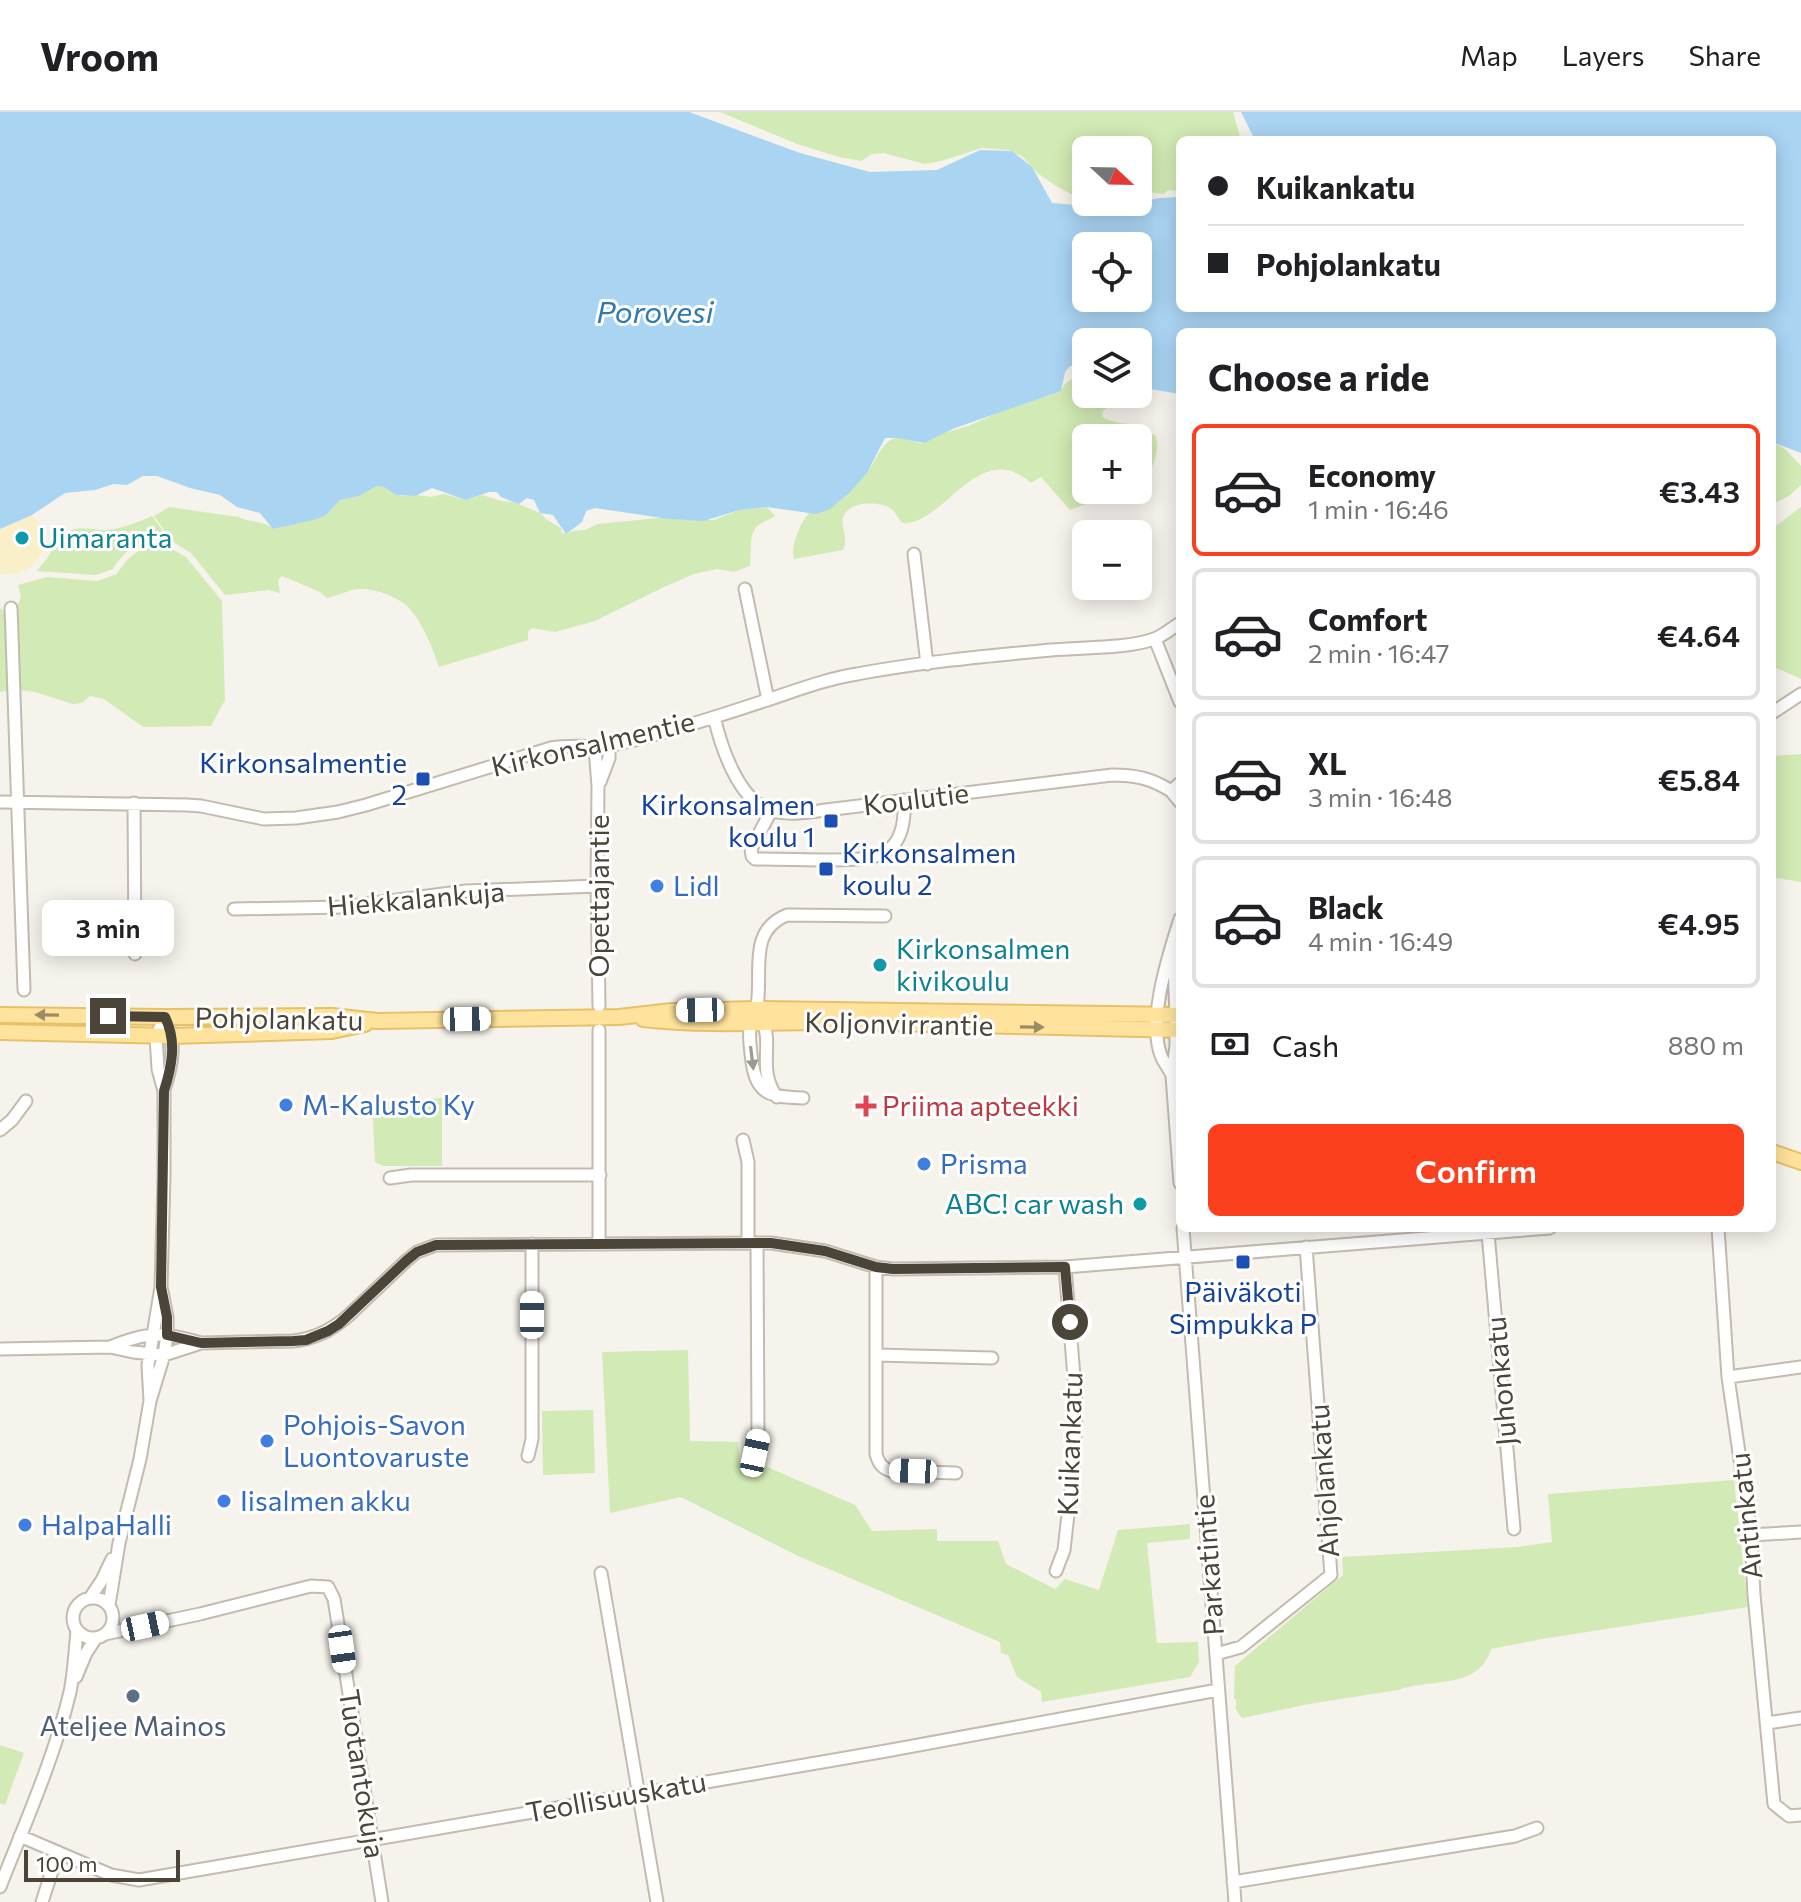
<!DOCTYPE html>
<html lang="en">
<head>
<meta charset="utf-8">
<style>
  body { margin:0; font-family:Commissioner,sans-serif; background:#f6f6f6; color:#202124; height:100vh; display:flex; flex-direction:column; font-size:30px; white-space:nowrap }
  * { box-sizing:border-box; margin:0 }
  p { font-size:26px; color:#757577 }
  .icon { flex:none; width:44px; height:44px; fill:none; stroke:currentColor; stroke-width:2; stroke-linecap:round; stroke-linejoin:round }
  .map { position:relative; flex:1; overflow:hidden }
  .side { position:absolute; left:1176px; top:216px; width:600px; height:904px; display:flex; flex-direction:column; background:#fff; border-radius:12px; box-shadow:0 4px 20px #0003 }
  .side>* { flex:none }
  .guide { position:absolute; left:1176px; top:24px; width:600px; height:176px; border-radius:12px; box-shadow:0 4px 20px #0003; display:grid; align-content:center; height:176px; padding:0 32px; background:#fff }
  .needle { width:52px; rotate:112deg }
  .buttons { position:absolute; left:1072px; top:24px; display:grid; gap:16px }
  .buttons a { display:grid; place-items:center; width:80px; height:80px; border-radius:12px; background:#fff; box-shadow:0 4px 20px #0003; font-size:40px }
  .scale { position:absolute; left:24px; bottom:20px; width:156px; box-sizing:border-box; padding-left:8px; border:4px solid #4b4439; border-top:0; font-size:22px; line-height:28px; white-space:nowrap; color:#4b4439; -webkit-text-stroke:6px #fff; paint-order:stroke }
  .end { position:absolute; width:36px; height:36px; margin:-18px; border:10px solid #4b4439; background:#fff; box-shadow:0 0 0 4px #fff }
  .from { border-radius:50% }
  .bubble { position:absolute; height:56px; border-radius:12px; background:#fff; box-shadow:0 4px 20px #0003; font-size:26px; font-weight:600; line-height:56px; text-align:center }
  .car { position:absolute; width:24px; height:48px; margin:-24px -12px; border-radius:10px; box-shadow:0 0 6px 2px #0007; background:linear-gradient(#fff 24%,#345 0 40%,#fff 0 76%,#345 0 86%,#fff 0) }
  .guide b { display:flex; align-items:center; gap:28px; height:76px; font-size:30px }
  .guide b+b { border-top:2px solid #e0e0e0 }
  .guide i { width:20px; height:20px; background:#202124 }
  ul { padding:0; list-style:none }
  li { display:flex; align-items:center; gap:24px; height:132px; margin:0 16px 12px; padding:0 16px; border:4px solid #e0e0e0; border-radius:12px }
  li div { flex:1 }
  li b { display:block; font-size:30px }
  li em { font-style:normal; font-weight:600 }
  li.on { border-color:#fc3f1d }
  li>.icon { width:72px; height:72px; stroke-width:1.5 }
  h2 { padding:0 32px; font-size:36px; line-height:96px }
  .pay { display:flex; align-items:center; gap:20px; height:88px; padding:0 32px; font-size:30px }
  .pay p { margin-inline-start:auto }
  .button { display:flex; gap:16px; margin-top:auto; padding:16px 32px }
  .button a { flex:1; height:92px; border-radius:12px; background:#fc3f1d; color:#fff; font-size:32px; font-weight:600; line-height:92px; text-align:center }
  header { display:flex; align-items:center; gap:48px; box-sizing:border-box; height:112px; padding:0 40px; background:#fff; border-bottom:2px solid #e0e0e0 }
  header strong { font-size:38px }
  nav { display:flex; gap:44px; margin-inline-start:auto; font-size:28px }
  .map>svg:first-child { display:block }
  .green { fill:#d2eab5 }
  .sand { fill:#f9efc9 }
  .water { fill:#a9d4f2; fill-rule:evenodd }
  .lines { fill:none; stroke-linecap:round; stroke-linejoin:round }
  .minor-casing { stroke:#c2bbae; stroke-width:15 }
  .major-casing { stroke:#e6c16a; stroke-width:18 }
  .minor { stroke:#fff; stroke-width:11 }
  .major { stroke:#ffe39c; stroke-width:14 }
  .oneway { fill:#9c8c66 }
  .oneway2 { fill:#9c9892 }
  .route { stroke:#4b4439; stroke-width:10 }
  .culture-dot { fill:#0f9aa8; stroke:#fff; stroke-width:3 }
  .transit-dot { fill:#1a4fb4; stroke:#fff; stroke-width:3 }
  .shop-dot { fill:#3f7fe0; stroke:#fff; stroke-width:3 }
  .health-dot { fill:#e0444e; stroke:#fff; stroke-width:3 }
  .service-dot { fill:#5c6f8a; stroke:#fff; stroke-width:3 }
  .labels { text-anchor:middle; stroke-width:6; stroke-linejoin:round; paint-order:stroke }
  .culture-label { font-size:28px; fill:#0d838f; stroke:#fff; text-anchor:start }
  .street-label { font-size:28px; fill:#4b4439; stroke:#fff }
  .transit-label { font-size:28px; fill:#164399; stroke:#fff; text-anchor:end }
  .shop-label { font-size:28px; fill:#366cbe; stroke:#fff; text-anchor:start }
  .health-label { font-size:28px; fill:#be3a42; stroke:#fff; text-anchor:start }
  .service-label { font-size:28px; fill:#4e5e75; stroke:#fff }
  .water-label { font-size:30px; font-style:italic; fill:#2e7ab2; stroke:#fff }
</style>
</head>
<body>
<header>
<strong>Vroom</strong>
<nav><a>Map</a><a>Layers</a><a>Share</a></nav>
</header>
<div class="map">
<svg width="1801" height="1790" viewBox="0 0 1801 1790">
  <rect width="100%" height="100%" fill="#f6f3ec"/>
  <!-- green -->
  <path class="green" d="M 720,0 L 1233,0 L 1241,28 L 1180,28 L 1180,79 L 1169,78 L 1163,82 L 1138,79 L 1138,38 L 1086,38 L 1086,88 L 1076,85 L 1056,74 L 1036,60 L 1023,45 L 1009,38 L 982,36 L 941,49 L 925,52 L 883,41 L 872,42 L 861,49 L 839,45 L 797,32 Z
    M 1086,263 L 1086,282 L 1120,282 L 1115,289 L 1103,299 L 1102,305 C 1120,315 1142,308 1156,325 C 1160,342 1152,356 1143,371 L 1138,373 L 1138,326 L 1086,326 L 1086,378 L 1124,378 L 1070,398 L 1041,365 L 1031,371 C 978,324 944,415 902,411 C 898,406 896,400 890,396 C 878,389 847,389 843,406 C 841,418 849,426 843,438 L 794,447 C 792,439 794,431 797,423 C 810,385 839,385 865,362 C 876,353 880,328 897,326 C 905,325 915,330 921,332 L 937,323 L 968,314 L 1002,299 L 1061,279 C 1066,267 1074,266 1086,263 Z
    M 1772,330 L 1785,337 L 1801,354 L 1801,373 L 1789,384 L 1774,391 L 1772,391 Z
    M 377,374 L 384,375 L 396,383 L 403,384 L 418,383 L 431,385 L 444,382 L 466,388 L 482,383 L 501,389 L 514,390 L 540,401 L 547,408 L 561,416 L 562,421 L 566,422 L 572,419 L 585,418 L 598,412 L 667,405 L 684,408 L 714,408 L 739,398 L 767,395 L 775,404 C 769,408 762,410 757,414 C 748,424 752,442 750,454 L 734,460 L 717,457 L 694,462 L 664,475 L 595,509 L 555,520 L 532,516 L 528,520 L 528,528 L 439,555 C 433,536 421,507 406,493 C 394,483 373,476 358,477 C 348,478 338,484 327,486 L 320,480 L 282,464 L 278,468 L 280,481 L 269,478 L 225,483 L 191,441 L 172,429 L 154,404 L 169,395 L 238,405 C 250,411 263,408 274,417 L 326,403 L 340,388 L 359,384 Z
    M 1801,395 L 1801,567 L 1772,554 L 1772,417 Z
    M 152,404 L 170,428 C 147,419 124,439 113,457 L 96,463 L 36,459 C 48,449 57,426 70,419 C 81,413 96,419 108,418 C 124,416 138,410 152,404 Z
    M 163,432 L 186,445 L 222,489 L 225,588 L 211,614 L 143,615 L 104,587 L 90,584 L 82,591 L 73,592 L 35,580 L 18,578 L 16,560 L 18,532 L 17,504 L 16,498 L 21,485 L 18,473 L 47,465 L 97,469 L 117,462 C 130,441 139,437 163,432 Z
    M 0,496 L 8,503 C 8,528 6,554 8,579 L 0,580 Z
    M 1801,642 L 1801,770 L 1772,765 L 1772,644 Z
    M 442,986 L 442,1054 L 383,1054 L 375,1050 L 372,991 Z
    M 688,1238 L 690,1329 L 738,1330 L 740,1354 L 765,1354 L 855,1393 L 872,1419 L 937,1417 L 937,1429 L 998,1429 L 1006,1452 L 1055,1477 L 1065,1467 L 1099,1478 L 1118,1418 L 1190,1412 L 1190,1427 L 1147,1431 L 1157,1531 L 1198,1530 L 1199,1550 L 1190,1565 L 1042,1590 L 1041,1580 L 1017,1565 L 1008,1543 L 1001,1541 L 1000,1530 L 798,1444 L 681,1385 L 610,1401 L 602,1240 Z
    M 593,1298 L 595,1361 L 543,1363 L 542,1299 Z
    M 1734,1368 L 1748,1495 L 1542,1527 L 1491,1537 C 1479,1578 1431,1566 1398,1578 L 1309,1592 L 1242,1606 L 1236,1598 L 1236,1587 L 1234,1587 L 1235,1554 L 1343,1463 L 1342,1445 L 1518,1435 L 1552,1430 L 1548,1382 Z
    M 0,1633 L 24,1641 L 5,1693 L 0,1691 Z"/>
  <!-- sand -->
  <path class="sand" d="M 32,403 L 40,411 L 45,436 C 33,456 24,464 0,462 L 0,417 Z"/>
  <!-- water -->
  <path class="water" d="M 0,0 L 689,0 L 800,41 L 870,60 L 937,58 L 980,38 L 1012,39 L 1032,55 L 1052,91 L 1112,96 L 1159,86 L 1180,85 L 1180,196 L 1772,196 L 1772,28 L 1255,28 L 1241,0 L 1801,0 L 1801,341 L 1772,330 L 1772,220 L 1180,220 L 1180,282 L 1138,275 L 1138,230 L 1086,230 L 1086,261 L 1080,254 L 1070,254 L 1065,260 L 1061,279 L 955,316 L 924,331 L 898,326 L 885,326 L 867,361 L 849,381 L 830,397 L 816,402 L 767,395 L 739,398 L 704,409 L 669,407 L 595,396 L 586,399 L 582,410 L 566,422 L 553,403 L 540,401 L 534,388 L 527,386 L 519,392 L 501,385 L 497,380 L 489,380 L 466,388 L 432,376 L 415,384 L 396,383 L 384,375 L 377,374 L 359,384 L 340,388 L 326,403 L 317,407 L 273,417 L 260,401 L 237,395 L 220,383 L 190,376 L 157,364 L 143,364 L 127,373 L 113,372 L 95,378 L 65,381 L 32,403 L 0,417 ZM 1086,134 L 1138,134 L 1138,186 L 1086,186 Z"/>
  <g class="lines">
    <defs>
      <path id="minor" d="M 914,442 L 927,552
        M 745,477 L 768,588
        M 11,496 C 16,623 20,750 24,878
        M 1155,527 L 1180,590
        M 1772,601 L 1801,582
        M 714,605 C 721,634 738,688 770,698 C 787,704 809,700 826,698 L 1112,663 C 1135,663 1151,666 1171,679
        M 595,636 L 598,674 L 597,774 L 599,894
        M 600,670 L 609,646 L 609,634
        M 1180,671 L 1171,679 L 1180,690
        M 0,690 L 187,693 L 201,694 L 264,707 L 296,706 L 338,700 L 366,693 L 551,636 C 573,632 595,637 617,632 C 667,621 716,605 764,589 C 795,579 825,567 857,562 C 921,550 987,544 1051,538 C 1082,535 1126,537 1154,527 C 1163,524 1172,516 1180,511
        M 134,691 L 135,842
        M 771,699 L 751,737 L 752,744 L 755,747 C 781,747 806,748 831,748 C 878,748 907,745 904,688
        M 234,797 L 344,795 L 466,779 L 597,774
        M 1173,829 L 1176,903 L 1176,934 L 1172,963 L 1180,1071
        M 761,906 C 775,931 756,957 777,985
        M 1172,963 C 1169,957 1165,952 1162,946 C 1146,910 1169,842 1180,807
        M 164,978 C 172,954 177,929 165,905
        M 803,986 C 766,985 755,981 751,942 C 750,932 748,921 751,911 C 752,905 756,900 757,894 C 763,860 747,819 787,803 L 885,804
        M 0,1018 L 12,1008 L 26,989
        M 743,1028 L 748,1050 L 748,1131
        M 390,1066 L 411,1063 L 600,1063
        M 1183,1116 L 1235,1790
        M 1718,1116 L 1728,1265 L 1751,1423 L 1754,1483 L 1774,1692 L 1789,1704 L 1801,1703
        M 1488,1121 L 1514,1417
        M 599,1132 L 599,918
        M 876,1155 L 876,1342 C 879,1352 882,1356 891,1359 L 956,1361
        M 201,1231 L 293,1229 C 315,1227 332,1218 348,1204 L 407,1148 L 417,1140 L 436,1133 L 771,1131 L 825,1139 L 876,1155 L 893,1157 L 1065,1155 L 1550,1116
        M 0,1237 L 110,1235 L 133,1240 L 164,1243 L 201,1231 C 162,1220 148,1219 110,1235
        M 876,1243 L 992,1246
        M 1728,1265 L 1801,1255
        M 150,1289 L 148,1253 L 161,1175 L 164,1065 L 164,979 L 158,957 L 156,924 L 165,905
        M 755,1341 L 758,1324 L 757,1131
        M 528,1344 L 532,1327 L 532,1132
        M 1751,1423 L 1801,1420
        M 1056,1459 L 1064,1438 L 1075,1340 L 1076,1289 L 1065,1155
        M 601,1461 L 657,1790
        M73 1506a20 20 0 1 1 40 0a20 20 0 1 1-40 0Z
        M 90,1486 L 102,1468 L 112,1447
        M 109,1493 L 119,1431 L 140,1347 L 150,1289 L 164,1243 L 167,1223 L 167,1205 L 162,1179
        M 105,1522 L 200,1502 L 311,1474 L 328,1475 L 334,1487 L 382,1790
        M 1216,1542 L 1241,1535 L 1331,1463 L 1306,1135
        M 76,1565 L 86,1541 L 96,1526
        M 1767,1611 L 1801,1606
        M 20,1724 L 111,1763 L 139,1768 L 886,1639 L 1218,1578
        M 1233,1770 L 1515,1724 L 1537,1716
        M 0,1775 C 25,1711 54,1647 70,1580 C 74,1560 75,1539 77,1518
        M 42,1790 L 58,1740"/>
      <path id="major" d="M 0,903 L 165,905 L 332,904 L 377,909 L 619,905 L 672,899 L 757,897 L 1180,903
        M 643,907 C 712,915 781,909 850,910 C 960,912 1070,916 1180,918
        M 0,920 L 172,924 L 332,919 L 365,912
        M 1772,1040 L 1801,1050"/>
    </defs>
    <!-- minor casing -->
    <use href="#minor" class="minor-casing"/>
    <!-- major casing -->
    <use href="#major" class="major-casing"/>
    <!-- minor -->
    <use href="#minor" class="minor"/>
    <!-- major -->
    <use href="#major" class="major"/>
  </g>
  <!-- one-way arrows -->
  <defs><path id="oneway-solid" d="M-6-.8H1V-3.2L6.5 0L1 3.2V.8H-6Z" transform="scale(2)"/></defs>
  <g class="oneway">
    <use href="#oneway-solid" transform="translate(47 903) rotate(-179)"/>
    <use href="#oneway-solid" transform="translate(1032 915) rotate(1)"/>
  </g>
  <use class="oneway2" href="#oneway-solid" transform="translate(752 946) rotate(83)"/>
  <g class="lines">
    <!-- route -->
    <path class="route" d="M 108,904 L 165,905 C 177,929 172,954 164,979 L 161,1175 L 167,1205 L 167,1223 L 201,1231 L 293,1229 L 306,1228 L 328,1219 L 339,1212 L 407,1148 L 417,1140 L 436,1133 L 771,1131 L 825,1139 L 876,1155 L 893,1157 L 1065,1155 L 1070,1210"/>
  </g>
  <!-- markers -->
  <g class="culture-dot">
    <circle cx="22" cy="426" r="8"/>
    <circle cx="880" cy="853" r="8"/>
    <circle cx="1140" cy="1092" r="8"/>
  </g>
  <g class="transit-dot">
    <rect x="415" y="659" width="16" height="16" rx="4"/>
    <rect x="823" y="701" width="16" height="16" rx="4"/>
    <rect x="818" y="749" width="16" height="16" rx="4"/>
    <rect x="1235" y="1142" width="16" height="16" rx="4"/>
  </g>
  <g class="shop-dot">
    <circle cx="657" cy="774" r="8"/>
    <circle cx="286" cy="993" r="8"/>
    <circle cx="924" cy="1052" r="8"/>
    <circle cx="267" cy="1329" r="8"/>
    <circle cx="224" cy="1389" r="8"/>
    <circle cx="25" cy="1413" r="8"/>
  </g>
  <path class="health-dot" d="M862 982h8v8h8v8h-8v8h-8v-8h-8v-8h8z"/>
  <circle class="service-dot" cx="133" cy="1584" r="8"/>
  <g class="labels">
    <!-- culture labels -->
    <g class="culture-label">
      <text x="38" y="436">Uimaranta</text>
      <text x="896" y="847">Kirkonsalmen<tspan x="896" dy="32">kivikoulu</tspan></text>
      <text x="1124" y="1102" text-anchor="end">ABC! car wash</text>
    </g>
    <!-- street labels -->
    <g class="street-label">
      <text transform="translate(593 632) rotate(-13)" y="10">Kirkonsalmentie</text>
      <text transform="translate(916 687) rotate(-7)" y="10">Koulutie</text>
      <text transform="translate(599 784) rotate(-90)" y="10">Opettajantie</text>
      <text transform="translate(416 787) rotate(-5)" y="10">Hiekkalankuja</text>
      <text transform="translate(279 907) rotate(1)" y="10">Pohjolankatu</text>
      <text transform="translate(899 912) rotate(1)" y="10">Koljonvirrantie</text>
      <text transform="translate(1501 1269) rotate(-95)" y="10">Juhonkatu</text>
      <text transform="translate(1070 1332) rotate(-88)" y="10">Kuikankatu</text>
      <text transform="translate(1324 1369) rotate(-94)" y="10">Ahjolankatu</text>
      <text transform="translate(1746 1404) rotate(-96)" y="10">Antinkatu</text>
      <text transform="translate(1209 1453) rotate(-94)" y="10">Parkatintie</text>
      <text transform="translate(362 1662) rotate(81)" y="10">Tuotantokuja</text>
      <text transform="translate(616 1685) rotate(-10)" y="10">Teollisuuskatu</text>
    </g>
    <!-- transit labels -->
    <g class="transit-label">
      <text x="407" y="661">Kirkonsalmentie<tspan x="407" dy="32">2</tspan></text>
      <text x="815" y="703">Kirkonsalmen<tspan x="815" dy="32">koulu 1</tspan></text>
      <text x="842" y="751" text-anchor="start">Kirkonsalmen<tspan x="842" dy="32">koulu 2</tspan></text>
      <text x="1243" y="1190" text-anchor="middle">Päiväkoti<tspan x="1243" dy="32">Simpukka P</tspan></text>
    </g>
    <!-- shop labels -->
    <g class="shop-label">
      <text x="673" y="784">Lidl</text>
      <text x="302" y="1003">M-Kalusto Ky</text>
      <text x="940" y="1062">Prisma</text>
      <text x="283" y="1323">Pohjois-Savon<tspan x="283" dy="32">Luontovaruste</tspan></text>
      <text x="240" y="1399">Iisalmen akku</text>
      <text x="41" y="1423">HalpaHalli</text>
    </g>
    <!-- health labels -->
    <g class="health-label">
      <text x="882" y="1004">Priima apteekki</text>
    </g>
    <!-- service labels -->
    <g class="service-label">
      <text x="133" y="1624">Ateljee Mainos</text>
    </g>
    <!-- water labels -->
    <g class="water-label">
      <text x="655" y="211">Porovesi</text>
    </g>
  </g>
</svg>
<div class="buttons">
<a><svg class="needle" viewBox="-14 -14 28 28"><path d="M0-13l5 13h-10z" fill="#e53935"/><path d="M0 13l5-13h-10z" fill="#757577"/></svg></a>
<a><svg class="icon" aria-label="locate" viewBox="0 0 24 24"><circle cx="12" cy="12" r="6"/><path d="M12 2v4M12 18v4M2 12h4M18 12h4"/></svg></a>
<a><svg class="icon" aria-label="layers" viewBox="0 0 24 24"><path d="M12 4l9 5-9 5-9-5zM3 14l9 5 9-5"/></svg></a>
<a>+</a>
<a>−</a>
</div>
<div class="scale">100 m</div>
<i class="end from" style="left:1070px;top:1210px"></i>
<i class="end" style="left:108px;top:904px"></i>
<div class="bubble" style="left:42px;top:788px;width:132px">3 min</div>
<i class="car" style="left:700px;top:898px;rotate:269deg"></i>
<i class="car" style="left:467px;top:907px;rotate:89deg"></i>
<i class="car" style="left:532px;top:1203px;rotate:0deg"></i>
<i class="car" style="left:755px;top:1341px;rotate:12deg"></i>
<i class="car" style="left:913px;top:1359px;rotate:272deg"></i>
<i class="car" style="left:145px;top:1514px;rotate:78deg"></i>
<i class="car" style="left:342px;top:1537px;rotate:172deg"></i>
<div class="guide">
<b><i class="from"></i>Kuikankatu</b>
<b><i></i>Pohjolankatu</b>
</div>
<section class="side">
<h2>Choose a ride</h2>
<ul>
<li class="on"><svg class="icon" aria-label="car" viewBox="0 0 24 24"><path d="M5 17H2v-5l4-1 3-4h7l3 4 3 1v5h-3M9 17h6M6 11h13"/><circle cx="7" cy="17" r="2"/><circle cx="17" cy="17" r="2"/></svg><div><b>Economy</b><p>1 min · 16:46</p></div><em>€3.43</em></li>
<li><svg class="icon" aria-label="car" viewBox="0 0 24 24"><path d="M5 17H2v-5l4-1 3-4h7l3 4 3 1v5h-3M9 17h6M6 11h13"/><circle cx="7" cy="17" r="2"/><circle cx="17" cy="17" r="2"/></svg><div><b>Comfort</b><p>2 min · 16:47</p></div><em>€4.64</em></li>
<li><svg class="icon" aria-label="car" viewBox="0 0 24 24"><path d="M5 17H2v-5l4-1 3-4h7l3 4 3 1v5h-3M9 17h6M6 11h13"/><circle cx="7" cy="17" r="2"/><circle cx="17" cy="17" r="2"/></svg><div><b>XL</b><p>3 min · 16:48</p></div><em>€5.84</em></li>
<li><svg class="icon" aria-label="car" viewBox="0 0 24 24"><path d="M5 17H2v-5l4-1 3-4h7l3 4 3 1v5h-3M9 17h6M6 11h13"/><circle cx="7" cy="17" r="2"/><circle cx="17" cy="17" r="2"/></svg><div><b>Black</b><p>4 min · 16:49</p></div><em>€4.95</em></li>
</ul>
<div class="pay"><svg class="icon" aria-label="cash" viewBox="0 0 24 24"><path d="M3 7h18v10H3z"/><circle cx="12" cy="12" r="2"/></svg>Cash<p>880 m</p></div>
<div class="button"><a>Confirm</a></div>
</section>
</div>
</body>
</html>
